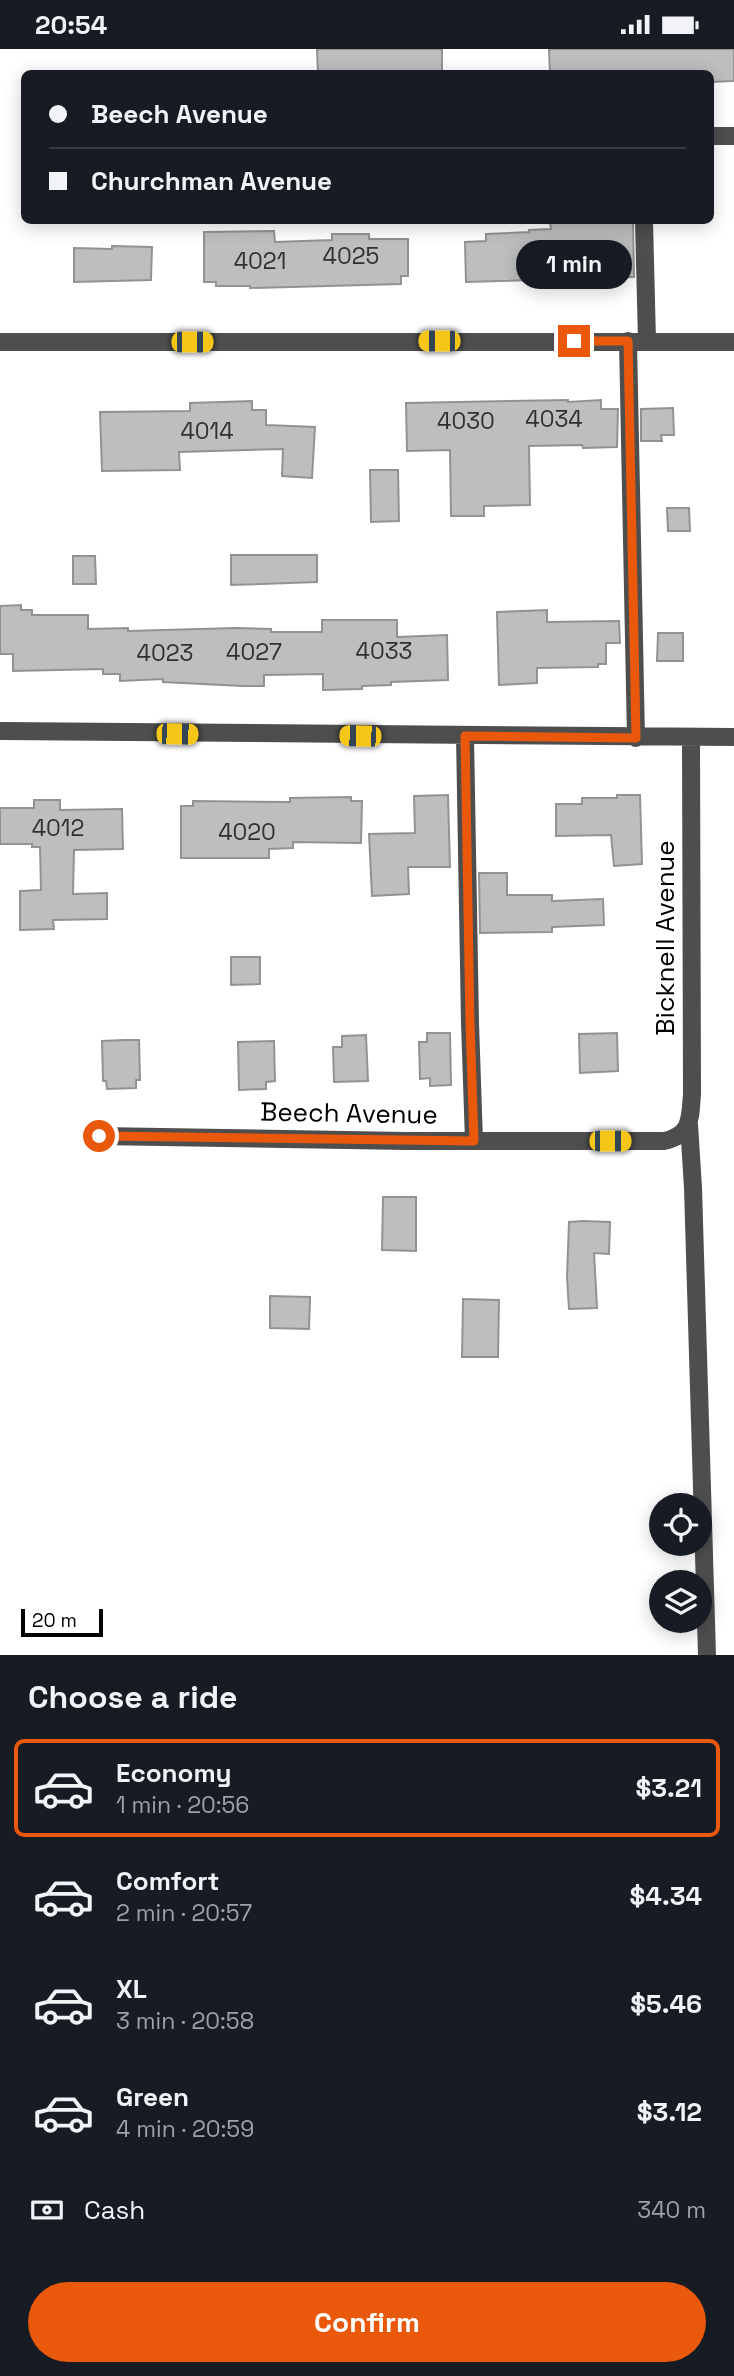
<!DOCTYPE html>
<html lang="en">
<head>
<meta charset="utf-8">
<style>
  body { margin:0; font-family:"Space Grotesk",sans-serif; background:#242831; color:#f1f3f6; height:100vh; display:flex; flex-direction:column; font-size:26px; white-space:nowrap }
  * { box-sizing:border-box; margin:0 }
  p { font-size:23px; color:#9ea1a6 }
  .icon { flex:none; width:38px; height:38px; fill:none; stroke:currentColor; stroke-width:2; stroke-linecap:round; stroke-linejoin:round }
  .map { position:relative; height:1606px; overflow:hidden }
  .side { display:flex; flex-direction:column; background:#171b24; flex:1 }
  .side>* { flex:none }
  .banner { position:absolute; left:21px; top:21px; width:693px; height:154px; border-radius:10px; box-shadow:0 4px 18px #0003; display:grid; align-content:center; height:154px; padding:0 28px; background:#171b24 }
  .buttons { position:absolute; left:649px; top:1444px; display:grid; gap:14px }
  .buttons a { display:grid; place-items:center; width:63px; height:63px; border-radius:50%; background:#171b24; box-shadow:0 4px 18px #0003; font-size:35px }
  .scale { position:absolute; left:21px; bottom:18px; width:82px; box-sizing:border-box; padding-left:7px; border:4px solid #000; border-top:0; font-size:19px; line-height:24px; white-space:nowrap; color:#000; -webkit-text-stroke:5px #fff; paint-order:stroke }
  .end { position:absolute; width:32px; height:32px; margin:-16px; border:9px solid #ea580c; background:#fff; box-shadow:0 0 0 4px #fff }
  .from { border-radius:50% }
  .bubble { position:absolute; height:49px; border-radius:24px; background:#171b24; box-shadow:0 4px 18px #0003; font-size:23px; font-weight:700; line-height:49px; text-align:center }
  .car { position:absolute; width:21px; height:42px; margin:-21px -10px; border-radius:9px; box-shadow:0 0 5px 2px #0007; background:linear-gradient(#f5c518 24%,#345 0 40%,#f5c518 0 76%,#345 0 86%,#f5c518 0) }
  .banner b { display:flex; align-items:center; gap:24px; height:66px; font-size:26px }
  .banner b+b { border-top:2px solid #363941 }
  .banner i { width:18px; height:18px; background:#f1f3f6 }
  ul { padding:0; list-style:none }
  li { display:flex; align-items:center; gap:21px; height:98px; margin:0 14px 10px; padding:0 14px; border:4px solid transparent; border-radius:10px }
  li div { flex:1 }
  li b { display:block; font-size:26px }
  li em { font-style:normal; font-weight:700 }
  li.current { border-color:#ea580c }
  li>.icon { width:63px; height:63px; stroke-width:1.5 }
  h2 { padding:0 28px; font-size:32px; line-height:84px }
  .pay { display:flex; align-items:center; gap:18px; height:77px; padding:0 28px; font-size:26px }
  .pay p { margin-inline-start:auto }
  .cta { display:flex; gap:14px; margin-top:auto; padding:14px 28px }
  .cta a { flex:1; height:80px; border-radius:42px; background:#ea580c; color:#fff; font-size:28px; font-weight:700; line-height:80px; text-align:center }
  .status { display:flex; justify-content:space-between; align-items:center; height:49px; padding:0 35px; background:#171b24; direction:ltr }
  .status svg { height:19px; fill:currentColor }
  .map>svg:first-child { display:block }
  .building { fill:#bebebe; stroke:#929292; stroke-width:2 }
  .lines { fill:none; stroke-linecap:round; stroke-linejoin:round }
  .minor { stroke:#4e4e4e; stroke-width:18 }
  .route { stroke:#ea580c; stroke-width:9 }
  .labels { text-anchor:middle; stroke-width:7; stroke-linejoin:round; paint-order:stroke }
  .number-label { font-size:23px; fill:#303030 }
  .street-label { font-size:26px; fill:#000; stroke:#fff }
</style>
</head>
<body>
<div class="status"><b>20:54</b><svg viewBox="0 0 49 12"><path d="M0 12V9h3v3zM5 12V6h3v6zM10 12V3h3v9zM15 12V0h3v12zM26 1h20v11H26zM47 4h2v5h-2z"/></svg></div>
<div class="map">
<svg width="734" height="1606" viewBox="0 0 734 1606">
  <rect width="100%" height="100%" fill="#fff"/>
  <!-- building -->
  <path class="building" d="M 317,0 L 442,0 L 442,24 L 318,24 Z
    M 549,0 L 734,0 L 734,32 L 710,33 L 710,24 L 550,24 Z
    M 633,172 L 634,228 L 466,233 L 465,193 L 486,192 L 486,185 L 529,183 L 529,181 L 551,180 L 550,174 Z
    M 274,182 L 275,193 L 332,191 L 332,185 L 369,185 L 369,190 L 408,190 L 408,227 L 401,227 L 401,235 L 250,239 L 250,237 L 216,237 L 216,233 L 204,233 L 204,183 Z
    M 112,197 L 152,198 L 151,231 L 74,233 L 74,199 L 112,200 Z
    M 568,351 L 568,353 L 601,351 L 601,360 L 618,360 L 617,398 L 583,399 L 582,396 L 529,397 L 530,456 L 484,457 L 484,467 L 451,467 L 450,401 L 407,402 L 406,354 Z
    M 252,352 L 252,361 L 266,361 L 266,376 L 315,378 L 312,429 L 282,427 L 283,400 L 179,403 L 180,421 L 102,422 L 100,363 L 190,362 L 190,354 Z
    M 673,359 L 674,386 L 661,386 L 662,392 L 641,392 L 641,360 Z
    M 370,421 L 398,421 L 399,472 L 371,473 Z
    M 667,459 L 689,459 L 690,482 L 668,482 Z
    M 231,506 L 317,506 L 317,533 L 231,536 Z
    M 73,507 L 95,507 L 96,535 L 73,535 Z
    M 21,556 L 21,561 L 32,561 L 32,566 L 88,566 L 88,580 L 128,579 L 128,582 L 236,579 L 271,580 L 271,583 L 322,583 L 322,571 L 397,571 L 397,588 L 447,586 L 448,631 L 391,633 L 391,636 L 362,637 L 362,640 L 323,641 L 323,625 L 264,626 L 264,637 L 242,637 L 163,633 L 163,630 L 120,632 L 120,625 L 103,625 L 103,620 L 13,622 L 13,605 L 0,605 L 0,557 Z
    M 547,561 L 547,573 L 619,572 L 620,594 L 606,594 L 606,615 L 598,615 L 598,618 L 537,619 L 537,634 L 499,636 L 497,563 Z
    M 658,584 L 683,584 L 683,612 L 657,612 Z
    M 448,746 L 450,818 L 408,818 L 409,845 L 372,847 L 369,785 L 415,784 L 414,747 Z
    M 617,746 L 640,746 L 642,815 L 614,817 L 611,786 L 556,787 L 556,755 L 582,755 L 582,749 L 617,749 Z
    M 351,748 L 351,752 L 362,752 L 361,794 L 293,793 L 293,799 L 269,800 L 269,809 L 181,809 L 181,757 L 193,757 L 193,752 L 290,753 L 290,749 Z
    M 34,751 L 60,751 L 60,761 L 122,760 L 123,800 L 74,801 L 73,845 L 107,844 L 107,870 L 53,871 L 54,880 L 20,881 L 20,842 L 41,841 L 40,798 L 32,798 L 32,795 L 0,795 L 0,759 L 34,759 Z
    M 479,824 L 507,824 L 507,846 L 552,846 L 552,852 L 603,850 L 604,876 L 552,878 L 552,883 L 480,884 Z
    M 231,908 L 260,908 L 260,935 L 231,936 Z
    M 427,984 L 450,984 L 451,1036 L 430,1037 L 430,1029 L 420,1030 L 419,993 L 427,993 Z
    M 617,984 L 618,1022 L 580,1024 L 579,985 Z
    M 366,986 L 368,1032 L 334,1033 L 333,998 L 342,998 L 342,987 Z
    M 124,991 L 139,991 L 140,1031 L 136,1031 L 136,1039 L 107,1040 L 106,1032 L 103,1032 L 102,992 Z
    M 274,992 L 275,1032 L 266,1033 L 266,1040 L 239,1041 L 238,993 Z
    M 383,1148 L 416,1148 L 416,1202 L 382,1201 Z
    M 583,1172 L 610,1173 L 609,1205 L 594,1204 L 597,1259 L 569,1260 L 567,1228 L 569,1173 Z
    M 270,1247 L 310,1248 L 309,1280 L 270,1279 Z
    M 463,1250 L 499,1251 L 498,1308 L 462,1308 Z"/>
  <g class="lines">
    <!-- minor -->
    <path class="minor" d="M 710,87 L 734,87
      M 644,172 L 647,292
      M 628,292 L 636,689
      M 0,293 L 734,293
      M 0,682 L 734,688
      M 465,687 L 470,974 L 474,1092
      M 689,1075 L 693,1139 L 707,1606
      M 99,1087 L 407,1092 L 664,1092 C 692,1086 690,1069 692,1045 L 691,689"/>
  </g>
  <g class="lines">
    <!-- route -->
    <path class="route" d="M 99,1087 L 474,1092 L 470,974 L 465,687 L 636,689 L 628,292 L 574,292"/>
  </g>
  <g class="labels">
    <!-- number labels -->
    <g class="number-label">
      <text x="351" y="215">4025</text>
      <text x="260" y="220">4021</text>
      <text x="554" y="378">4034</text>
      <text x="466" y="380">4030</text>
      <text x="207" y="390">4014</text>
      <text x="384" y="610">4033</text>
      <text x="254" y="611">4027</text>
      <text x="165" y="612">4023</text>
      <text x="58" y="787">4012</text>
      <text x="247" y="791">4020</text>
    </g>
    <!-- street labels -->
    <g class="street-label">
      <text transform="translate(665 889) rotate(-90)" y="9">Bicknell Avenue</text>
      <text transform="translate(349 1064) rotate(1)" y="9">Beech Avenue</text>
    </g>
  </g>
</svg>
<div class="buttons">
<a><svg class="icon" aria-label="locate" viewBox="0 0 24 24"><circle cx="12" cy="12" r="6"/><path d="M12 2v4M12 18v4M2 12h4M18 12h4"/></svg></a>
<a><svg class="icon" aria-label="layers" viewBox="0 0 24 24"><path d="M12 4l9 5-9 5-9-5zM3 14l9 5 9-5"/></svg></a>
</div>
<div class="scale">20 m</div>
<i class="end from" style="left:99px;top:1087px"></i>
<i class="end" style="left:574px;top:292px"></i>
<div class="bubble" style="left:516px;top:191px;width:116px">1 min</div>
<i class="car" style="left:439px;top:292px;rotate:270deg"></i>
<i class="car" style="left:192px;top:293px;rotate:90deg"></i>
<i class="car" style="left:177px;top:685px;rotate:91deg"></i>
<i class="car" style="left:360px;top:687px;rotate:271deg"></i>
<i class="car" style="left:610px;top:1092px;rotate:90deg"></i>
<div class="banner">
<b><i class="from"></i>Beech Avenue</b>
<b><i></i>Churchman Avenue</b>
</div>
</div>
<section class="side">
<h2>Choose a ride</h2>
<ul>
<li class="current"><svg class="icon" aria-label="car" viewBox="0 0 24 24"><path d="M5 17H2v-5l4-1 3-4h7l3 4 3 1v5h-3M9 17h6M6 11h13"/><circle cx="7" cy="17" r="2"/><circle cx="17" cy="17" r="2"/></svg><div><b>Economy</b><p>1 min · 20:56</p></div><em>$3.21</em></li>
<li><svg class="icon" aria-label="car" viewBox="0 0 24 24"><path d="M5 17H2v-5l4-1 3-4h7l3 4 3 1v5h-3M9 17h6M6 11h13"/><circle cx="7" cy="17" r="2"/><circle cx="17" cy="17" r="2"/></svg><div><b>Comfort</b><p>2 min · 20:57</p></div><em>$4.34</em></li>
<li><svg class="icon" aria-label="car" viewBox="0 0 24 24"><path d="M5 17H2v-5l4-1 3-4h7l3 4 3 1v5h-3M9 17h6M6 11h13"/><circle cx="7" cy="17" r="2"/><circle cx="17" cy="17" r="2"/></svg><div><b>XL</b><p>3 min · 20:58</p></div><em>$5.46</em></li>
<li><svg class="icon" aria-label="car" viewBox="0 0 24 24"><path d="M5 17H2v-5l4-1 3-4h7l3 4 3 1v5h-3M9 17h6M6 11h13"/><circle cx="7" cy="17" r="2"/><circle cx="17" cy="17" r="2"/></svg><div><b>Green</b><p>4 min · 20:59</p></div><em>$3.12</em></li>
</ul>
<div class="pay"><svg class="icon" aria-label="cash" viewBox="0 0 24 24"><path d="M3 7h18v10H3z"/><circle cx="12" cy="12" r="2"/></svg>Cash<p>340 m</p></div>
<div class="cta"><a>Confirm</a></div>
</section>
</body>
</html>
